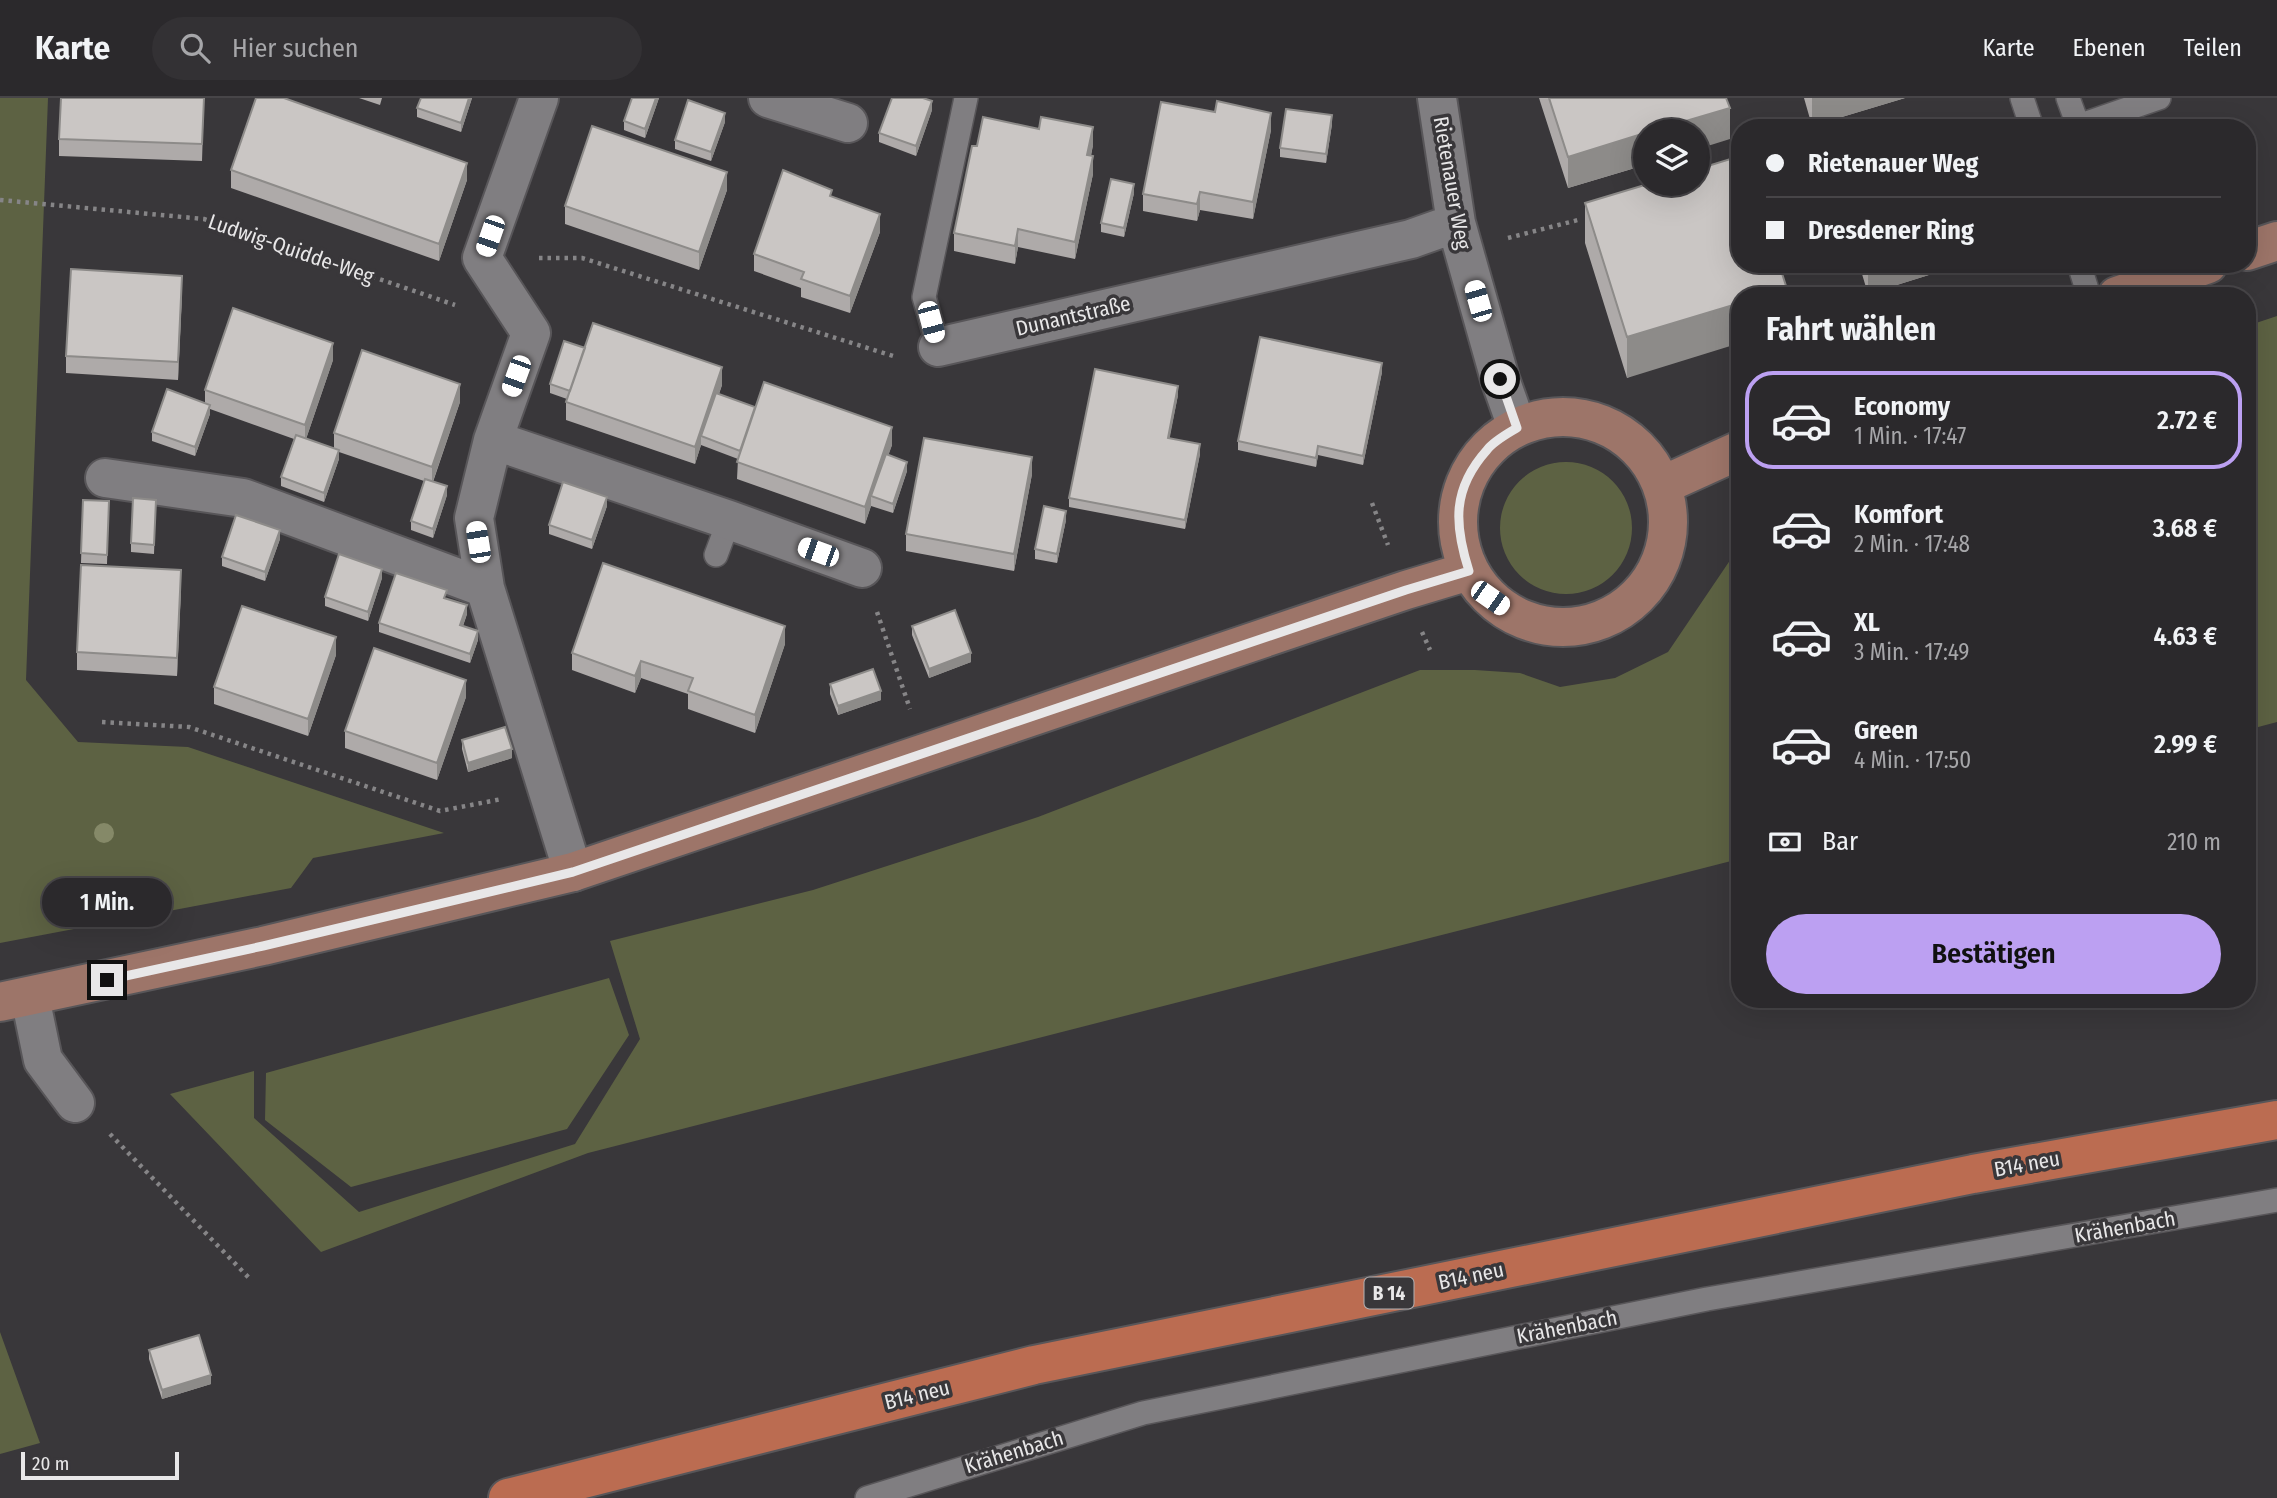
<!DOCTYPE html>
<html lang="de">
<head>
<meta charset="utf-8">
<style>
  body { margin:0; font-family:"Fira Sans Condensed",sans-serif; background:#333134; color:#f1f3f6; height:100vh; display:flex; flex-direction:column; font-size:26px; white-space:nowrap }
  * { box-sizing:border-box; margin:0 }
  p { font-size:23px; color:#a6a6a9 }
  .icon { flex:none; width:38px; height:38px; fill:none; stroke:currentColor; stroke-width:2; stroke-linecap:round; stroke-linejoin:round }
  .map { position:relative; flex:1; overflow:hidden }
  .drawer { position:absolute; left:1731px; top:189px; width:525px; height:721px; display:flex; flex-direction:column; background:#2b292c; border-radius:28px; box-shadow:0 7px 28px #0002,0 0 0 2px #474548 }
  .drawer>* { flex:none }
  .banner { position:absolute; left:1731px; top:21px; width:525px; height:154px; border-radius:28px; box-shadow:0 7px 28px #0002,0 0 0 2px #474548; display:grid; align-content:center; height:154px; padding:0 35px; background:#2b292c }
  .buttons { position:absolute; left:1633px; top:21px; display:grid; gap:14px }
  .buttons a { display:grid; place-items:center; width:77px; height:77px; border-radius:50%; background:#2b292c; box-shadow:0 7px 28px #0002,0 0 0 2px #474548; font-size:35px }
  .scale { position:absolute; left:21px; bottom:18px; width:158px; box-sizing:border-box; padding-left:7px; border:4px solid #e8e7e8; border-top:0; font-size:19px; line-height:24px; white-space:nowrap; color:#e8e7e8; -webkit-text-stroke:5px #39373a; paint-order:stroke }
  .end { position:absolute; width:32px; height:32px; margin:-16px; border:9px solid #e8e7e8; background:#111; box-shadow:0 0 0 4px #111 }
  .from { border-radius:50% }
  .bubble { position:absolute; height:49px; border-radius:24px; background:#2b292c; box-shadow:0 7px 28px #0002,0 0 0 2px #474548; font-size:23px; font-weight:600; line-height:49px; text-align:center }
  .car { position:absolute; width:21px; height:42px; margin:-21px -10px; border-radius:9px; box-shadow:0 0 5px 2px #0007; background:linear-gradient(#fff 24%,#345 0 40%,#fff 0 76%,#345 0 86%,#fff 0) }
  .banner b { display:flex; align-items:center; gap:24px; height:66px; font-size:26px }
  .banner b+b { border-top:2px solid #474548 }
  .banner i { width:18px; height:18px; background:#f1f3f6 }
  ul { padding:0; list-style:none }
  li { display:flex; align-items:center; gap:21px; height:98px; margin:0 14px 10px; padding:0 21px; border:4px solid transparent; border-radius:28px }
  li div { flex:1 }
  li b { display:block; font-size:26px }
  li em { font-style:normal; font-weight:600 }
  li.on { border-color:#bca0f2 }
  li>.icon { width:63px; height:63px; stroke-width:1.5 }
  h2 { padding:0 35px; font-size:32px; line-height:84px }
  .pay { display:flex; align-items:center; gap:18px; height:77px; padding:0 35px; font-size:26px }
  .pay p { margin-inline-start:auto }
  .button { display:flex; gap:14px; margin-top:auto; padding:14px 35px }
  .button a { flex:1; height:80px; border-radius:42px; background:#bca0f2; color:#111; font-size:28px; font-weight:600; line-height:80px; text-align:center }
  header { display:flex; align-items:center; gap:42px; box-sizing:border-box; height:98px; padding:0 35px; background:#2b292c; border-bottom:2px solid #474548 }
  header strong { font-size:33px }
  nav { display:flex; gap:38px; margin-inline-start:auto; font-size:24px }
  .search { width:490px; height:63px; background:#333134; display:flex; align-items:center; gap:18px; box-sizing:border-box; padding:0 24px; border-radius:38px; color:#a6a6a9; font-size:26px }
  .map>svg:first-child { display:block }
  .green { fill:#5d6243 }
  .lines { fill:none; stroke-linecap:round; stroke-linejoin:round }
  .lane-casing { stroke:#585659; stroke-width:26 }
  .street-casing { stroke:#585659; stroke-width:42 }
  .secondary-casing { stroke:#585659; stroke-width:42 }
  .primary-casing { stroke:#585659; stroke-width:42 }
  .path { stroke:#868587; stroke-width:4.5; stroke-dasharray:3.5 5; stroke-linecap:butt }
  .lane { stroke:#807e81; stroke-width:23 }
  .street { stroke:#807e81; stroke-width:38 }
  .secondary { stroke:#9d7569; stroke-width:38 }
  .primary { stroke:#bb6c51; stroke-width:38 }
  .tree { fill:#858968 }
  .wall { fill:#aeaaa9 }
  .shaded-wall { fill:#8d8b89 }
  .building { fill:#cac6c4; stroke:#8d8b89; stroke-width:2 }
  .route { stroke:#e8e7e8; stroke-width:9 }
  .labels { text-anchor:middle; stroke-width:7; stroke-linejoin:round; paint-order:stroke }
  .shield { fill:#39373a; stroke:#b4b2b4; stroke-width:2 }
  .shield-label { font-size:19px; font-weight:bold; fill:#e8e7e8 }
  .street-label { font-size:21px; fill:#e8e7e8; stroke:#39373a }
</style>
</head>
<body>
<header>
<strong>Karte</strong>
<div class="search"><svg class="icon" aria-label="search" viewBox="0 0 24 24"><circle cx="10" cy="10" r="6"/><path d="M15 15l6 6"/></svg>Hier suchen</div>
<nav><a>Karte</a><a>Ebenen</a><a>Teilen</a></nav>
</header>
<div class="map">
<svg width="2277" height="1400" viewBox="0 0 2277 1400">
  <rect width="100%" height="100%" fill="#39373a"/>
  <!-- green -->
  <path class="green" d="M 0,0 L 48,0 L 26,582 L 78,644 L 188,649 L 444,735 L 313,760 L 291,790 L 0,845 Z
    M 2277,218 L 2277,624 L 2247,632 L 2247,228 Z
    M1500 430a66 66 0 1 1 132 0a66 66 0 1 1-132 0Z
    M 1739,449 L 1739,761 L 588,1055 L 321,1154 L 170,996 L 254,973 L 254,1020 L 359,1114 L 575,1046 L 640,941 L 610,843 L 813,792 L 1038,719 L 1420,572 L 1475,572 L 1520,575 L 1560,589 L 1615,580 L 1668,554 Z
    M 609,880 L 629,937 L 567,1031 L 351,1089 L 265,1022 L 266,975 Z
    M 0,1234 L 40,1345 L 0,1356 Z"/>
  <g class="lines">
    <defs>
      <path id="lane" d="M 2022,0 L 2032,30
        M 2068,0 L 2079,30
        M 2078,28 L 2159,0
        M 2079,166 L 2089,198
        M 2128,166 L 2137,190
        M 938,249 L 924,199 L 966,0
        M 716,457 L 729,422
        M 867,1400 L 1143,1315 L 1707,1201 L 2277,1102"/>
      <path id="street" d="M 539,0 L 482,160 L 531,235 L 493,342 L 474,420 L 485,490 L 573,774
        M 768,0 L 848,25
        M 1437,0 L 1456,125 L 1500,281 L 1517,329
        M 938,249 L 1411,141 L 1456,125
        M 493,342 L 729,422 L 862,470
        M 105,380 L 243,400 L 485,490
        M 30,899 L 43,962 L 75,1005"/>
      <path id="secondary" d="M 2247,153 L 2277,143
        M 2117,198 L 2208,166
        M1458 424a105 105 0 1 1 210 0a105 105 0 1 1-210 0Z
        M 1663,387 L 1740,352
        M 0,904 L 263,848 L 573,774 L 1406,492 L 1469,473"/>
      <path id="primary" d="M 508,1400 L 1034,1267 L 1973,1076 L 2277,1022"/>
    </defs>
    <!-- lane casing -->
    <use href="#lane" class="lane-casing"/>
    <!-- street casing -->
    <use href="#street" class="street-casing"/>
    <!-- secondary casing -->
    <use href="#secondary" class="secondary-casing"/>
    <!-- primary casing -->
    <use href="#primary" class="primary-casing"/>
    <!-- path -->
    <path class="path" d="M 0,102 L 204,121 L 455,207
      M 1508,140 L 1578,122
      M 539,160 L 582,160 L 893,258
      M 1372,405 L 1388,447
      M 877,514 L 910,611
      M 1422,534 L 1430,552
      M 102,624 L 189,629 L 440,713 L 502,701
      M 110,1036 L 250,1181"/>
    <!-- lane -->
    <use href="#lane" class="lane"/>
    <!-- street -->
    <use href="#street" class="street"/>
    <!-- secondary -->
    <use href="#secondary" class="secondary"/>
    <!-- primary -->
    <use href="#primary" class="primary"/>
  </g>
  <!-- trees -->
  <circle class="tree" cx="104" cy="735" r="10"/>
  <!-- wall -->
  <path class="wall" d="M 204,0 L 202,63 L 59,58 L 59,41 Z
    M 359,0 L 382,0 L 380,7 Z
    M 421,0 L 472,0 L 461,34 L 417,19 L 417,10 Z
    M 659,0 L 645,40 L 624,32 L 624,23 Z
    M 1539,0 L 1726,0 L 1730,41 L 1645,33 L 1645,67 L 1568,90 Z
    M 1804,0 L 1905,0 L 1812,28 Z
    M 932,12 L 916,58 L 879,44 L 879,35 Z
    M 1215,14 L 1271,32 L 1253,121 L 1200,112 L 1197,123 L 1143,113 L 1143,96 Z
    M 725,24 L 711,63 L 675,51 L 675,42 Z
    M 1332,26 L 1326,65 L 1280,59 L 1280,50 Z
    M 1093,47 L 1091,58 L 1093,76 L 1075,161 L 1018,149 L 1015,166 L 954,153 L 954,135 Z
    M 231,72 L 467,82 L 439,163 L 231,90 Z
    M 727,92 L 699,172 L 565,126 L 565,108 Z
    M 1134,95 L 1124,139 L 1101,134 L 1101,125 Z
    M 832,98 L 880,134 L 850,215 L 801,199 L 801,190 L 754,173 L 754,156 Z
    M 1585,105 L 1787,198 L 1627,280 L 1585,145 Z
    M 1859,166 L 1964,166 L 1868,196 Z
    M 182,195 L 178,282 L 66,275 L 66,258 Z
    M 585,250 L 722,287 L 719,296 L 755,309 L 892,347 L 888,357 L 907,373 L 893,415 L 871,408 L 865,426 L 737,381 L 738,361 L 701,347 L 695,366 L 566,322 L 566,304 L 567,301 L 550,295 L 550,286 Z
    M 333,262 L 306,341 L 334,350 L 334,335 L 460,304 L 433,384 L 447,397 L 433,440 L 411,432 L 411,423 L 424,383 L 339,354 L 339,361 L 324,404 L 281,388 L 281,379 L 294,341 L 210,311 L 210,316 L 195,358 L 152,343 L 152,334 L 205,305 L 205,292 Z
    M 1382,274 L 1363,367 L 1318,357 L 1316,369 L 1238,352 L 1238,343 Z
    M 1178,297 L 1169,341 L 1200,356 L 1185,431 L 1069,409 L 1069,400 Z
    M 1032,376 L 1014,473 L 906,453 L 906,436 Z
    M 83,402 L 109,403 L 107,466 L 81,465 Z
    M 156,402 L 154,456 L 131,454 L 131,445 Z
    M 607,408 L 592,451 L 549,436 L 549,427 Z
    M 1066,422 L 1057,465 L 1035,461 L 1035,451 Z
    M 280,441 L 265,483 L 222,468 L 222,459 Z
    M 382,480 L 368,523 L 325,508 L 325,499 Z
    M 181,490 L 177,578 L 77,572 L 77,554 Z
    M 447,501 L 467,516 L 463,528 L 478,542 L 470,565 L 379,534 L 379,525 Z
    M 912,528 L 971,564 L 929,580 L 912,537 Z
    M 785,546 L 755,635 L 688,611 L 688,596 L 641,580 L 635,595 L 572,572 L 572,555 Z
    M 336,557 L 308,638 L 214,606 L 214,589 Z
    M 830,586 L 881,602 L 838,617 L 830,596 Z
    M 466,599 L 437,682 L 345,650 L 345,633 Z
    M 462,642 L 512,660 L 468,674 L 462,651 Z
    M 149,1252 L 211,1286 L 162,1301 L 149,1261 Z"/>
  <!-- shaded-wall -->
  <path class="shaded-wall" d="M 469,0 L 472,0 L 461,34 L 461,25 Z
    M 656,0 L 659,0 L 645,40 L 645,31 Z
    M 1812,0 L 1905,0 L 1812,28 Z
    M 932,3 L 932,12 L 916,58 L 916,48 Z
    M 1730,10 L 1730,41 L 1698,51 L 1698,33 L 1652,33 Z
    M 725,15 L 725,24 L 711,63 L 711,54 Z
    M 1271,15 L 1271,32 L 1253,121 L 1253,104 Z
    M 1332,17 L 1332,26 L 1326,65 L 1326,56 Z
    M 1093,29 L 1093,47 L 1087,74 L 1087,57 Z
    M 1645,35 L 1645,67 L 1568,90 L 1568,59 Z
    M 1093,58 L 1093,76 L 1075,161 L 1075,144 Z
    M 467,65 L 467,82 L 439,163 L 439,146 Z
    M 727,74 L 727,92 L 699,172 L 699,154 Z
    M 1134,86 L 1134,95 L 1124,139 L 1124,130 Z
    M 1200,94 L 1200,112 L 1197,123 L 1197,106 Z
    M 880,116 L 880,134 L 850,215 L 850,198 Z
    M 1018,131 L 1018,149 L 1015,166 L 1015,148 Z
    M 1868,166 L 1964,166 L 1868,196 Z
    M 182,178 L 182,195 L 178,282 L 178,264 Z
    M 1787,191 L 1787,198 L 1764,198 Z
    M 1740,205 L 1740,245 L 1627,280 L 1627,239 Z
    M 333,245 L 333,262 L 305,344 L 305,327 Z
    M 1382,265 L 1382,274 L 1363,367 L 1363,358 Z
    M 722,269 L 722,287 L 704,339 L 701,338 L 701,347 L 695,366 L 695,349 Z
    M 460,286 L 460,304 L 432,386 L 432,369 Z
    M 1178,288 L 1178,297 L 1168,349 L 1168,340 Z
    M 210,307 L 210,316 L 195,358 L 195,349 Z
    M 892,329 L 892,347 L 874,400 L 871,398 L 871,408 L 865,426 L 865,409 Z
    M 1200,346 L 1200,356 L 1185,431 L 1185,422 Z
    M 1318,348 L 1318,357 L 1316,369 L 1316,360 Z
    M 339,352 L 339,361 L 324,404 L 324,395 Z
    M 1032,359 L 1032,376 L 1014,473 L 1014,456 Z
    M 907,364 L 907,373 L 893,415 L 893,406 Z
    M 447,388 L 447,397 L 433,440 L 433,431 Z
    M 607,399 L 607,408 L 592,451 L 592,442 Z
    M 1066,413 L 1066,422 L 1057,465 L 1057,456 Z
    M 280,432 L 280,441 L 265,483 L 265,474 Z
    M 382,471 L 382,480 L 368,523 L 368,514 Z
    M 181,472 L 181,490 L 177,578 L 177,560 Z
    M 467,507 L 467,516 L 460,536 L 460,527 Z
    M 785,528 L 785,546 L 755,635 L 755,617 Z
    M 478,533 L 478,542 L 470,565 L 470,556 Z
    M 336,539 L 336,557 L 308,638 L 308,621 Z
    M 971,555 L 971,564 L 929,580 L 929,571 Z
    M 641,563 L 641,580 L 635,595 L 635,578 Z
    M 466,582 L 466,599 L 437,682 L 437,665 Z
    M 881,593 L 881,602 L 838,617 L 838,608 Z
    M 512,651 L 512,660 L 468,674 L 468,665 Z
    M 211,1277 L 211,1286 L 162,1301 L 162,1292 Z"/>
  <!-- building -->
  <path class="building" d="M 61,0 L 204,0 L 202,46 L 59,41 Z
    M 256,0 L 284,0 L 467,65 L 439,146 L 231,72 Z
    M 421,0 L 469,0 L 461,25 L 417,10 Z
    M 632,0 L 656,0 L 645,31 L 624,23 Z
    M 892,0 L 923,0 L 932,3 L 916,48 L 879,35 Z
    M 1549,0 L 1726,0 L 1730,10 L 1652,33 L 1645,33 L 1645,35 L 1568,59 Z
    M 688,2 L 725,15 L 711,54 L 675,42 Z
    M 1217,3 L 1271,15 L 1253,104 L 1200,94 L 1197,106 L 1143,96 L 1161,4 L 1215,14 Z
    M 1286,11 L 1332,17 L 1326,56 L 1280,50 Z
    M 983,19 L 1039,31 L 1041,19 L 1093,29 L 1087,57 L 1093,58 L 1075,144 L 1018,131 L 1015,148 L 954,135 L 972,48 L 977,48 Z
    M 592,28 L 727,74 L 699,154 L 565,108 Z
    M 1740,58 L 1740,166 L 1779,166 L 1787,191 L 1764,198 L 1740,198 L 1740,205 L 1627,239 L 1585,105 L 1648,86 L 1698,86 L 1698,71 Z
    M 783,72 L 832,92 L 830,98 L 880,116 L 850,198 L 801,181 L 804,174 L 754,156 Z
    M 1111,81 L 1134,86 L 1124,130 L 1101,125 Z
    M 71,171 L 182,178 L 178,264 L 66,258 Z
    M 233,210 L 333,245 L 305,327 L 205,292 Z
    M 593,225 L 722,269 L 695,349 L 566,304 Z
    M 1260,239 L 1382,265 L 1363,358 L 1318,348 L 1316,360 L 1238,343 Z
    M 564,243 L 585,250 L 570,293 L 550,286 Z
    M 362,252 L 460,286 L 432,369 L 334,335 Z
    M 1095,271 L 1178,288 L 1168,340 L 1200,346 L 1185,422 L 1069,400 Z
    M 764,284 L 892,329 L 865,409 L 737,364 Z
    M 167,291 L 210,307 L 195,349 L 152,334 Z
    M 716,295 L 755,309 L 740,353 L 701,338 Z
    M 296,337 L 339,352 L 324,395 L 281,379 Z
    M 924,340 L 1032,359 L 1014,456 L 906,436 Z
    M 886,356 L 907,364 L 893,406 L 871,398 Z
    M 425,381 L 447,388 L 433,431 L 411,423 Z
    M 563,384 L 607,399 L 592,442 L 549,427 Z
    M 133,400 L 156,402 L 154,447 L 131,445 Z
    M 83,402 L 109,403 L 107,457 L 81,455 Z
    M 1044,408 L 1066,413 L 1057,456 L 1035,451 Z
    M 236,417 L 280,432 L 265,474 L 222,459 Z
    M 339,456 L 382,471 L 368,514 L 325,499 Z
    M 603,465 L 785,528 L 755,617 L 688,593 L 693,580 L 641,563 L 635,578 L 572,555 Z
    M 81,467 L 181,472 L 177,560 L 77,554 Z
    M 396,475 L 447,492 L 444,500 L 467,507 L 460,527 L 478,533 L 470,556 L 379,525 Z
    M 242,508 L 336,539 L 308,621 L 214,589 Z
    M 955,512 L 971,555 L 929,571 L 912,528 Z
    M 374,550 L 466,582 L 437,665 L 345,633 Z
    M 873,571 L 881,593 L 838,608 L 830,586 Z
    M 505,629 L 512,651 L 468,665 L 462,642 Z
    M 199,1237 L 211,1277 L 162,1292 L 149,1252 Z"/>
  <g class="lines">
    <!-- route -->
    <path class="route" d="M 107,882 L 263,848 L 573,774 L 1406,492 L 1469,473 C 1454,426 1452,391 1487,352 C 1494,343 1507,336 1517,330 L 1500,281"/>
  </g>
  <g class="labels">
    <!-- shield labels -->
    <rect class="shield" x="1364.5" y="1179.5" width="49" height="31" rx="5"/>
    <g class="shield-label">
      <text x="1389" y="1202">B 14</text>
    </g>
    <!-- street labels -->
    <g class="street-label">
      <text transform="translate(1452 85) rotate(80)" y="7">Rietenauer Weg</text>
      <text transform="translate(291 151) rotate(19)" y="7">Ludwig-Quidde-Weg</text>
      <text transform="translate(1073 218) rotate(-13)" y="7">Dunantstraße</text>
      <text transform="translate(2027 1066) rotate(-10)" y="7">B14 neu</text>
      <text transform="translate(2125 1129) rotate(-10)" y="7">Krähenbach</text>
      <text transform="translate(1471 1178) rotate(-12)" y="7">B14 neu</text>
      <text transform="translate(1567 1229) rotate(-11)" y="7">Krähenbach</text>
      <text transform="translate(917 1297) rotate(-14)" y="7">B14 neu</text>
      <text transform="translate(1014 1354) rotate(-17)" y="7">Krähenbach</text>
    </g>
  </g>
</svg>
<div class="buttons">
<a><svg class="icon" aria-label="layers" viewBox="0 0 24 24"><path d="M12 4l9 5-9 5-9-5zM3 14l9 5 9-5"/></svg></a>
</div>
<div class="scale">20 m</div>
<i class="end from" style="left:1500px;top:281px"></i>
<i class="end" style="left:107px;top:882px"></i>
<div class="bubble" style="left:42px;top:780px;width:130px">1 Min.</div>
<i class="car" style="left:490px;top:138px;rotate:199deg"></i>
<i class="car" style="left:1478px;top:203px;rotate:344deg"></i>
<i class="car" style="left:931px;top:224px;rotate:165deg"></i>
<i class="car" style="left:516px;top:278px;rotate:200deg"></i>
<i class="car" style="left:478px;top:444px;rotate:351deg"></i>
<i class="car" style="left:818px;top:454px;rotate:290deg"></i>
<i class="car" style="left:1490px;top:500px;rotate:125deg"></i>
<div class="banner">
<b><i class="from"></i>Rietenauer Weg</b>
<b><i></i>Dresdener Ring</b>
</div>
<section class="drawer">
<h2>Fahrt wählen</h2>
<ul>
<li class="on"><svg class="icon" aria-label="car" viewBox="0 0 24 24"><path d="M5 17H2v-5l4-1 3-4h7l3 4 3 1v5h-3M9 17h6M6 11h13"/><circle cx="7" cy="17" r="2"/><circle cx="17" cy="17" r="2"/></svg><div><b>Economy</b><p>1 Min. · 17:47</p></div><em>2.72 €</em></li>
<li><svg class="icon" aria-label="car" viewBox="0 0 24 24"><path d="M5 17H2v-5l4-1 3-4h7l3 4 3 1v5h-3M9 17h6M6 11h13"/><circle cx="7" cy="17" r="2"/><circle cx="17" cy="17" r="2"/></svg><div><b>Komfort</b><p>2 Min. · 17:48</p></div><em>3.68 €</em></li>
<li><svg class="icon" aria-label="car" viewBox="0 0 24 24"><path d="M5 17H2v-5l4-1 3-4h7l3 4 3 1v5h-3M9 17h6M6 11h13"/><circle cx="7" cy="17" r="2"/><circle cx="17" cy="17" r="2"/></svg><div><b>XL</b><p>3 Min. · 17:49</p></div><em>4.63 €</em></li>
<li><svg class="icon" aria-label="car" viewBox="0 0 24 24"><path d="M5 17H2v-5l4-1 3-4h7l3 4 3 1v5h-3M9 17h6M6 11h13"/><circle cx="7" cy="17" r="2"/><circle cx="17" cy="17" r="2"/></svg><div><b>Green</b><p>4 Min. · 17:50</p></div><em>2.99 €</em></li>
</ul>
<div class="pay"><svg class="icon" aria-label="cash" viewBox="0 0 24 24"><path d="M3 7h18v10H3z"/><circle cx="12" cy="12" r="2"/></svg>Bar<p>210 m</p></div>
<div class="button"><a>Bestätigen</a></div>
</section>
</div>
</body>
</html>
